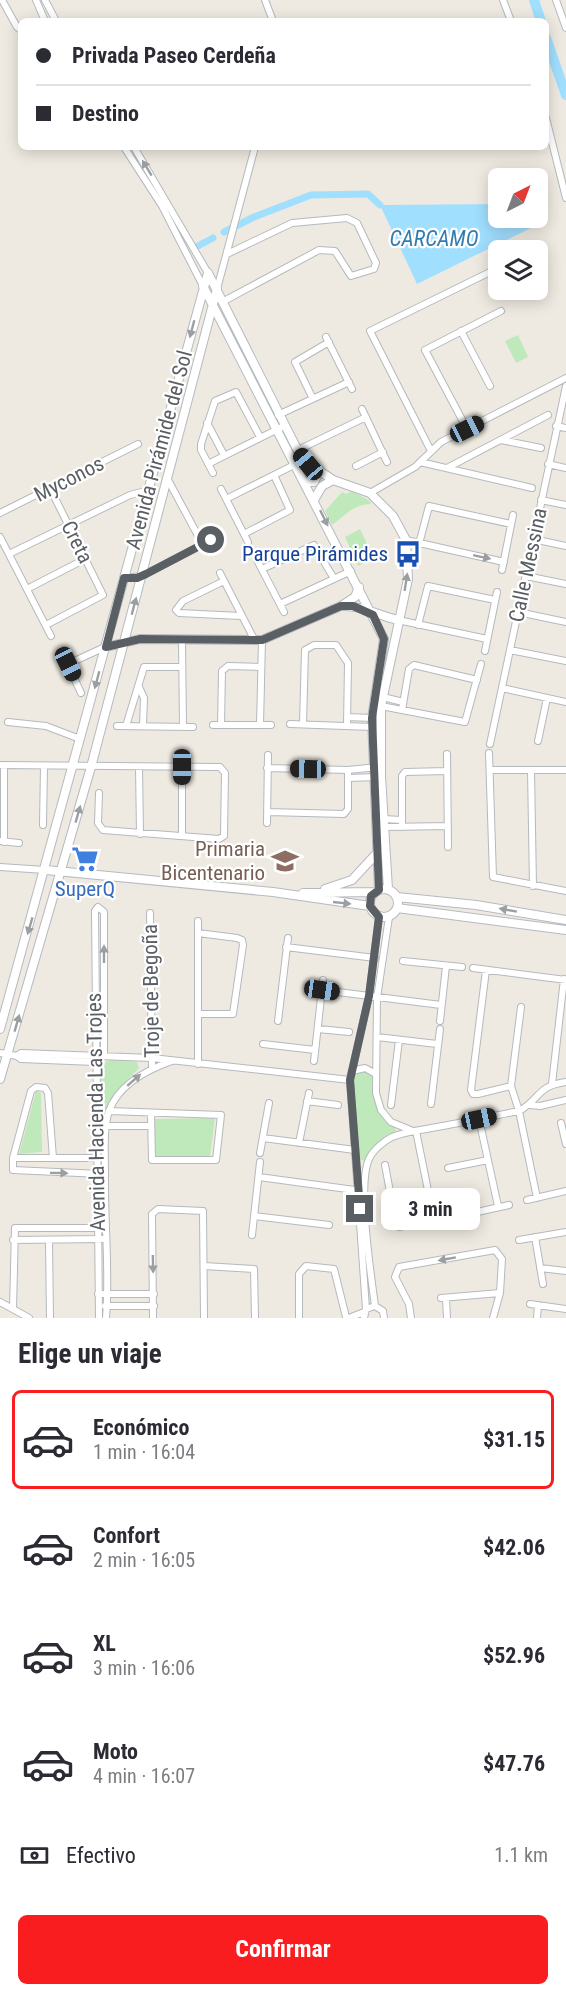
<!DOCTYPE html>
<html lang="es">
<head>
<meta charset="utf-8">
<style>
  body { margin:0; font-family:"Roboto Condensed",sans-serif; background:#f7f7f7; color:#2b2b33; height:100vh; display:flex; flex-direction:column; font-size:22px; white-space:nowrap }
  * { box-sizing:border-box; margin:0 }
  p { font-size:20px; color:#7c7c81 }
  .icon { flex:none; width:33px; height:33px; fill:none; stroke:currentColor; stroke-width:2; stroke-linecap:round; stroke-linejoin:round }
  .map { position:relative; height:1318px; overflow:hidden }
  .drawer { display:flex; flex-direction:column; background:#fff; flex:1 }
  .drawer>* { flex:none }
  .top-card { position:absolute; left:18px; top:18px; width:531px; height:132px; border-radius:9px; box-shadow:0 3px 15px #0003; display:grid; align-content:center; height:132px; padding:0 18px; background:#fff }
  .needle { width:39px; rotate:42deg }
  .tools { position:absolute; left:488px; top:168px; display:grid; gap:12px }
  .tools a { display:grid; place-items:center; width:60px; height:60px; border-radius:9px; background:#fff; box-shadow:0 3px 15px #0003; font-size:30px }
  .end { position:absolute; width:27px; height:27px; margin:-14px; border:8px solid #5a5f64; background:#fff; box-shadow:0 0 0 3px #fff }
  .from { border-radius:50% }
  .bubble { position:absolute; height:42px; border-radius:9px; background:#fff; box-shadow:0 3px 15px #0003; font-size:20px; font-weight:700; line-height:42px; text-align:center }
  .car { position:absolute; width:18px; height:36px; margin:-18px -9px; border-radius:8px; box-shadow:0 0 4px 2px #0007; background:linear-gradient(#222 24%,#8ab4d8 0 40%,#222 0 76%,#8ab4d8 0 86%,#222 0) }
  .top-card b { display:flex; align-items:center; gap:21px; height:57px; font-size:22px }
  .top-card b+b { border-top:2px solid #e1e1e2 }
  .top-card i { width:15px; height:15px; background:#2b2b33 }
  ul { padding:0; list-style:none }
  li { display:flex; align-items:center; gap:18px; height:99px; margin:0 12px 9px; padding:0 6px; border:3px solid transparent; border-radius:9px }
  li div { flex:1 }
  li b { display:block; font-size:22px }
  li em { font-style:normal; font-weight:700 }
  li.selected { border-color:#f91d20 }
  li>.icon { width:54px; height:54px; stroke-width:1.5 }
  h2 { padding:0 18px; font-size:27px; line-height:72px }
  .pay { display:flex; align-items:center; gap:15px; height:66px; padding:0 18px; font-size:22px }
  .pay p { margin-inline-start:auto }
  .action { display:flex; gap:12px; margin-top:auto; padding:12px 18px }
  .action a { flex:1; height:69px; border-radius:9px; background:#f91d20; color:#fff; font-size:24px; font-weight:700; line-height:69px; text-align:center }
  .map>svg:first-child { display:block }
  .green { fill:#bfe9bb }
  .water { fill:#a1dfff }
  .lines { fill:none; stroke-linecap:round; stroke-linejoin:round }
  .canal { stroke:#a1dfff; stroke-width:7 }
  .river { stroke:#a1dfff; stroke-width:10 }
  .street-casing { stroke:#b5b9bd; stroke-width:8 }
  .secondary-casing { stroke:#b5bac0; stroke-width:10 }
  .street { stroke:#fff; stroke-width:6 }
  .secondary { stroke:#fff; stroke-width:8 }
  .oneway { fill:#9c9fa2 }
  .route { stroke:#5a5f64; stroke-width:8 }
  .labels { text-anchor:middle; stroke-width:4.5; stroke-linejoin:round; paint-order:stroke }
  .street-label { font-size:21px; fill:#5a5f64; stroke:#fff }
  .transit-label { font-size:21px; fill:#164399; stroke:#fff; text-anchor:end }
  .education-label { font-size:21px; fill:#785e54; stroke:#fff; text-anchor:end }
  .shop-label { font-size:21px; fill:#366cbe; stroke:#fff }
  .water-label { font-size:22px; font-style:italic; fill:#327cb2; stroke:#fff }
</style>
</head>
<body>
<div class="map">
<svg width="566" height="1318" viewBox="0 0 566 1318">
  <rect width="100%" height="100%" fill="#efeae1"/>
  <!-- green -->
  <path class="green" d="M 518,335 L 528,357 L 516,363 L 505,341 Z
    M 352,491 L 370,501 L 371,504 C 352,505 346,515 332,525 L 325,511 L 342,492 L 346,494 Z
    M 360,529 L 374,558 L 358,566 L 345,537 Z
    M 112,1059 L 137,1062 L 139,1068 L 115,1093 L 100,1122 L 97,1121 L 101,1064 Z
    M 357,1068 L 374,1073 L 381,1110 L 396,1129 L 395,1133 L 364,1161 L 356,1157 L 352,1071 Z
    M 36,1091 L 41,1093 L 42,1152 L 19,1154 Z
    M 215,1118 L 210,1157 L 155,1157 L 155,1119 Z"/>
  <!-- water -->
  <path class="water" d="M 498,204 L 498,218 L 537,218 L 537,210 L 543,222 L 417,284 L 380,205 Z"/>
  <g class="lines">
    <!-- canal -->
    <path class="canal" d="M 224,232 L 254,217 L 311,195 L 368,194 L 380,205
      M 196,247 L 213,238"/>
    <!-- river -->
    <path class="river" d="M 534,0 L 541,21
      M 546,38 L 566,95"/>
    <defs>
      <path id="street" d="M 2,0 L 17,27 L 21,30
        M 36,0 L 45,21
        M 45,0 L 56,21
        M 265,0 L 273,21
        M 503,0 L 511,21
        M 556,0 L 566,28
        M 546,118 L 566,198
        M 124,147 L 162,206 L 203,286
        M 134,147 L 208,273
        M 217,289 L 255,147
        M 224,301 L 319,250 L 335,251 L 351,276 L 374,269 L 376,263 L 357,223 L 347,218 L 292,223 L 227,254
        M 461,331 L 490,386
        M 326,337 L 352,389
        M 313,399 L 295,362 L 329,342
        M 362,409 L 387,462
        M 278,415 L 349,382
        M 207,423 L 224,455
        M 556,426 L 566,428
        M 467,429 L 425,350 L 501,311
        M 501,440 L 541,448
        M 298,450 L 366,417
        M 431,451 L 370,331 L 490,272
        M 420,462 L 532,488
        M 208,464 L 284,426
        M 548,464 L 566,468
        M 356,466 L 383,452
        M 447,468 L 548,415
        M 213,473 L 201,450 L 201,444 L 215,401 L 236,392 L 260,437
        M 167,478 L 203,545
        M 221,489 L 248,542
        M 370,493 L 415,467 L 441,442 L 566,378
        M 226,499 L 296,464
        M 541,500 L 566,505
        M 0,513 L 138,444
        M 244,534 L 290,510 L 274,475
        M 0,537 L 51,636
        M 533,539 L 566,546
        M 406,540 L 504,562
        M 419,544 L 429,506 L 511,524
        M 9,554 L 130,495 L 149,490
        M 257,560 L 284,612
        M 262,569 L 314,545 L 333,577
        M 502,570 L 513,515
        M 220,573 L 255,641
        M 526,576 L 566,584
        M 124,578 L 142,576 L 211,540
        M 224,581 L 183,601 L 176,610 L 179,613 L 241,616
        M 27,589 L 85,559
        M 280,604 L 351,571
        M 518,612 L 566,622
        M 398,620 L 487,639
        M 46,625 L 103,595 L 50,488
        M 418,625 L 428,586 L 495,600
        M 182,640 L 183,727
        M 510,650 L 566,661
        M 485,651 L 497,592
        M 62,652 L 81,693
        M 68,664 L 105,647
        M 139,687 L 144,698 L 143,726
        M 502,688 L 566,702
        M 383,697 L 403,702
        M 381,706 L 465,722 L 481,664
        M 402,710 L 409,669 L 414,665 L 477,680
        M 347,717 L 372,718
        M 8,722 L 46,726 L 80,739
        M 290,724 L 372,727
        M 303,724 L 305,650 L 314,645 L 336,645 L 348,663 L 347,726
        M 213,725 L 271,725
        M 221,725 L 222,671 L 228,666 L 261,667
        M 260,725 L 262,640
        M 117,726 L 193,727
        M 126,726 L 144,667 L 182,667
        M 538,741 L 547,698
        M 490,744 L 566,386
        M 489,753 L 493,877 L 566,891
        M 447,754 L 448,847
        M 0,765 L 220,767 L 225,773 L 224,836 L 219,839 L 103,830 L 98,823 L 99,793
        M 4,765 L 4,842
        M 139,767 L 140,834
        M 267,768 L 348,770 L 378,767
        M 490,770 L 566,770
        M 531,770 L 533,886
        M 348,778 L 378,777
        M 268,812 L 344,814 L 348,809 L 348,770
        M 383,819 L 402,820
        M 267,823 L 268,755
        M 43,825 L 44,766
        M 384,827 L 448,826
        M 402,827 L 402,776 L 405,772 L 447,771
        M 182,836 L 182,767
        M 0,841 L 19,843
        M 0,867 L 45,870
        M 150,913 L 152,1068
        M 389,917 L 377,998 L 376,1093 L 381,1110 L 391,1122 L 413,1131
        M 198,921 L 198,1064
        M 198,933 L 237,938 L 242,940 L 243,945 L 233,1014 L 198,1014
        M 286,947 L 375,958
        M 403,961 L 462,967
        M 473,968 L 566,980
        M 486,970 L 471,1090 L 473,1094 L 478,1094 L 511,1086
        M 322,990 L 441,1005
        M 521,1007 L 511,1086 L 519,1111 L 537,1198
        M 278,1021 L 288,938
        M 440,1021 L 446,966
        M 318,1029 L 349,1032
        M 377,1037 L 437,1044
        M 263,1044 L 315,1050
        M 0,1053 L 17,1056 L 21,1059 L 95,1062
        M 17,1056 L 21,1053 L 152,1058 L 350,1080
        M 314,1061 L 323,980
        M 352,1071 L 365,1068 L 374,1073
        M 552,1084 L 564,979
        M 307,1101 L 338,1105
        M 431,1104 L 440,1029
        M 391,1105 L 399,1040
        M 530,1105 L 540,1106 L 566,1100
        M 109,1111 L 221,1115 L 216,1160 L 152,1160 L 151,1114
        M 479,1119 L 498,1206
        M 561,1123 L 566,1144
        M 106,1126 L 151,1126
        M 263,1138 L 355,1150
        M 299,1143 L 309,1093
        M 260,1153 L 269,1103
        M 13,1158 L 101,1158
        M 53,1158 L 48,1093 L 45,1088 L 36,1087 L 31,1091 L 13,1158 L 13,1170 L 101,1174
        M 385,1165 L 396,1224 L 399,1227 L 434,1220 L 416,1131
        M 448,1168 L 488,1160
        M 259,1177 L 362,1191
        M 527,1200 L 566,1191
        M 254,1216 L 329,1225
        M 459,1216 L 509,1205
        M 252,1235 L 260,1162
        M 535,1237 L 543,1284
        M 13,1240 L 102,1239
        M 519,1240 L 566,1232
        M 49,1241 L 50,1318
        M 204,1266 L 254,1269 L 255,1318
        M 540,1268 L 566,1271
        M 98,1294 L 154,1294
        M 441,1298 L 500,1293
        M 446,1298 L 447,1318
        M 0,1302 L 29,1318
        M 530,1304 L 566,1309
        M 105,1306 L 154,1306
        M 375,1306 C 371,1275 357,1185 369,1159 C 373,1150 384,1141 392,1137 C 406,1131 423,1130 437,1127 C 465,1122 492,1116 519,1111 C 541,1099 536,1086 566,1082
        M 13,1309 L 15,1228 L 100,1228
        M 366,1309 L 350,1080 L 369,996 L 379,917
        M 99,1318 L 95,911 L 98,907 L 104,912 L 104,1055
        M 106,1318 C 110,1269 104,1220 105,1171 C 105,1152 103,1129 109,1111 C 119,1084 146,1070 172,1061
        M 153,1318 L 152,1214 L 158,1209 L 203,1211 L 204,1318
        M 299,1318 L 299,1274 L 306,1266 L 334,1269 L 346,1317
        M 349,1318 L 364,1312
        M 364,1318 L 366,1309 L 375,1306 L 383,1311 L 384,1318
        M 411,1318 L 409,1304 L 395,1277 L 399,1267 L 495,1250 L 502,1259 L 500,1293 L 493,1318
        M 537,1318 L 538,1305"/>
      <path id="secondary" d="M 208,273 L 299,453 L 308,463 L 333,480 L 370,493 L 393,516 L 406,540 L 408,579 L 381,706 L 381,776 L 388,889
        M 203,286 L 384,639 L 372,718 L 379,890
        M 304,482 L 314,482 L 318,474 L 316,469
        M 314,500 L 322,486 L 333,480
        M 342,606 C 361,605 379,616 398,620
        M 106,647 L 140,639 L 262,640 L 341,606 L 355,597 L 359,587
        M 46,870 L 273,892 L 370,906
        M370 903a14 14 0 1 1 28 0a14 14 0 1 1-28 0Z
        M 325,889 L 352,880 L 378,852
        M 303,893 L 375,892
        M 397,897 L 476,905 L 566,920
        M 397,908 L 566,930
        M 0,1029 L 208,273
        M 0,1079 L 91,767 L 217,289"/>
    </defs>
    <!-- street casing -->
    <use href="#street" class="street-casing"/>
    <!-- secondary casing -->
    <use href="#secondary" class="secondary-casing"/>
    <!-- street -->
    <use href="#street" class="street"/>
    <!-- secondary -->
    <use href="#secondary" class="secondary"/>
  </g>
  <!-- one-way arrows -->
  <defs><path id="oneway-solid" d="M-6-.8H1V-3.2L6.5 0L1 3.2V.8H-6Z" transform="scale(1.5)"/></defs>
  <g class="oneway">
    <use href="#oneway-solid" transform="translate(147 168) rotate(-121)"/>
    <use href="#oneway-solid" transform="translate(192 329) rotate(105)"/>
    <use href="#oneway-solid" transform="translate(324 518) rotate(64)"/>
    <use href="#oneway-solid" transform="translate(482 557) rotate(12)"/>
    <use href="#oneway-solid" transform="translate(406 582) rotate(-81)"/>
    <use href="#oneway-solid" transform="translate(134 606) rotate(-75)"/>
    <use href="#oneway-solid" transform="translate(97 680) rotate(105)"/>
    <use href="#oneway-solid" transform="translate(78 814) rotate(-74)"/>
    <use href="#oneway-solid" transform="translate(342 903) rotate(6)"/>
    <use href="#oneway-solid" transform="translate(508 910) rotate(-170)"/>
    <use href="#oneway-solid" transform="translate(30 926) rotate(106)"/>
    <use href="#oneway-solid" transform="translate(104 954) rotate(-90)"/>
    <use href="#oneway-solid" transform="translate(17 1023) rotate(-74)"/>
    <use href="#oneway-solid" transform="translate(134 1080) rotate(-41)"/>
    <use href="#oneway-solid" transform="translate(59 1173) rotate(1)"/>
    <use href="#oneway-solid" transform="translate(447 1259) rotate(170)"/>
    <use href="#oneway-solid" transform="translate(153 1264) rotate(89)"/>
  </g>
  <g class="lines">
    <!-- route -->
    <path class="route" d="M 211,540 L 146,574 L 137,578 L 124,578 L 106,647 L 140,639 L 262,640 L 341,606 L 353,606 L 373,615 L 384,639 L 372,718 L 379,890 L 371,896 L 370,906 L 379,917 L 369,996 L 350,1080 L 360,1209"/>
  </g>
  <!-- icons -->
  <defs>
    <symbol id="bus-bare" viewBox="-9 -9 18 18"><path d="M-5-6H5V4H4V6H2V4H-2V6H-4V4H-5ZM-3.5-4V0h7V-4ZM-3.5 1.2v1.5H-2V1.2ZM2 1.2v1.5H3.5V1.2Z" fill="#1a4fb4" stroke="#fff" stroke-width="2.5" paint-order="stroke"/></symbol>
    <symbol id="supermarket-bare" viewBox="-9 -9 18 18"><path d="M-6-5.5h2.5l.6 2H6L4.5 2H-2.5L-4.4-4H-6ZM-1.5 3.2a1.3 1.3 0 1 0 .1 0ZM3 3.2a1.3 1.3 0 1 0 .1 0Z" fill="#3f7fe0" stroke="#fff" stroke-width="2.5" paint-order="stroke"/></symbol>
    <symbol id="school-bare" viewBox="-9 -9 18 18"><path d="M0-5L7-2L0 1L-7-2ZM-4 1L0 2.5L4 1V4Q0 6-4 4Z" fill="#8d6e63" stroke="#fff" stroke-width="2.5" paint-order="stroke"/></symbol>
  </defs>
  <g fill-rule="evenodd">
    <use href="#bus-bare" x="389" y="535" width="38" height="38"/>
    <use href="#supermarket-bare" x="66" y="840" width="38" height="38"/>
    <use href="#school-bare" x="266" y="842" width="38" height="38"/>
  </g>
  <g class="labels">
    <!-- street labels -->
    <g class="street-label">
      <text transform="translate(159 450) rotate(-75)" y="7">Avenida Pirámide del Sol</text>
      <text transform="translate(69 479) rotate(-27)" y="7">Myconos</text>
      <text transform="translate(77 542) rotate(63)" y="7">Creta</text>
      <text transform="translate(528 565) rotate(-78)" y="7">Calle Messina</text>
      <text transform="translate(151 991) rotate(-91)" y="7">Troje de Begoña</text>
      <text transform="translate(96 1112) rotate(-91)" y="7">Avenida Hacienda Las Trojes</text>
    </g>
    <!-- transit labels -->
    <g class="transit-label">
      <text x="388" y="561">Parque Pirámides</text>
    </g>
    <!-- education labels -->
    <g class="education-label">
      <text x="265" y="856">Primaria<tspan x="265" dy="24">Bicentenario</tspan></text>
    </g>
    <!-- shop labels -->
    <g class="shop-label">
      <text x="85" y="896">SuperQ</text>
    </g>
    <!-- water labels -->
    <g class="water-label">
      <text x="434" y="246">CARCAMO</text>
    </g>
  </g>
</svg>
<div class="tools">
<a><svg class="needle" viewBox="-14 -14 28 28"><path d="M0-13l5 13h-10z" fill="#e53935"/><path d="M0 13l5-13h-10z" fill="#7c7c81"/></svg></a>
<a><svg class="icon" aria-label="layers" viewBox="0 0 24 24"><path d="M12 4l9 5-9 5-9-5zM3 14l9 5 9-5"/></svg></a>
</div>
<i class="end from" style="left:211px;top:540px"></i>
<i class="end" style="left:360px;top:1209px"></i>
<div class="bubble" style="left:381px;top:1188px;width:99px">3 min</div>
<i class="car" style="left:467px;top:429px;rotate:63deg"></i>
<i class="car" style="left:308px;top:464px;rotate:320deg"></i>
<i class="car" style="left:68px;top:664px;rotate:154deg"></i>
<i class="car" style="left:182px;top:767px;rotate:180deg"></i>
<i class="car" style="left:308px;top:769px;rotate:271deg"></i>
<i class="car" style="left:322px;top:990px;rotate:98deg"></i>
<i class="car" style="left:479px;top:1119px;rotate:78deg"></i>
<div class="top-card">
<b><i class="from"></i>Privada Paseo Cerdeña</b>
<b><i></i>Destino</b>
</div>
</div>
<section class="drawer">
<h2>Elige un viaje</h2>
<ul>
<li class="selected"><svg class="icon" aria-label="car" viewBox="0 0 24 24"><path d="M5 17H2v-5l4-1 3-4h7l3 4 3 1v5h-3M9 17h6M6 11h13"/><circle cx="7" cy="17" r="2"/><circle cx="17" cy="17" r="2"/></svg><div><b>Económico</b><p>1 min · 16:04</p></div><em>$31.15</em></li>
<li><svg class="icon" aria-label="car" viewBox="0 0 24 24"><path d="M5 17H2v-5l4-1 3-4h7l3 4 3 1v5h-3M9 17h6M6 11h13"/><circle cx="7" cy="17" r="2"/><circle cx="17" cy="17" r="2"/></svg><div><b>Confort</b><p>2 min · 16:05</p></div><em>$42.06</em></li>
<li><svg class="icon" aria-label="car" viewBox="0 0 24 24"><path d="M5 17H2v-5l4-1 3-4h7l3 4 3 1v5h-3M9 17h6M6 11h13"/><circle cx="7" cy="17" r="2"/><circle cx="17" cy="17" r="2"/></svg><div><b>XL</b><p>3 min · 16:06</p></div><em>$52.96</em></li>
<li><svg class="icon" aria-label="car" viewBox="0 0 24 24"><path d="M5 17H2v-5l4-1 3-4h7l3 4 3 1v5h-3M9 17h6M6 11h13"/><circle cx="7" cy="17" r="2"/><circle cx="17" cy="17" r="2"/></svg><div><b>Moto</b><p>4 min · 16:07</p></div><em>$47.76</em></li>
</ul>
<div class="pay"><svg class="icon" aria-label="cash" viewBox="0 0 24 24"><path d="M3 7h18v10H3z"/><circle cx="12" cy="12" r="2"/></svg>Efectivo<p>1.1 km</p></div>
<div class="action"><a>Confirmar</a></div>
</section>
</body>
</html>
